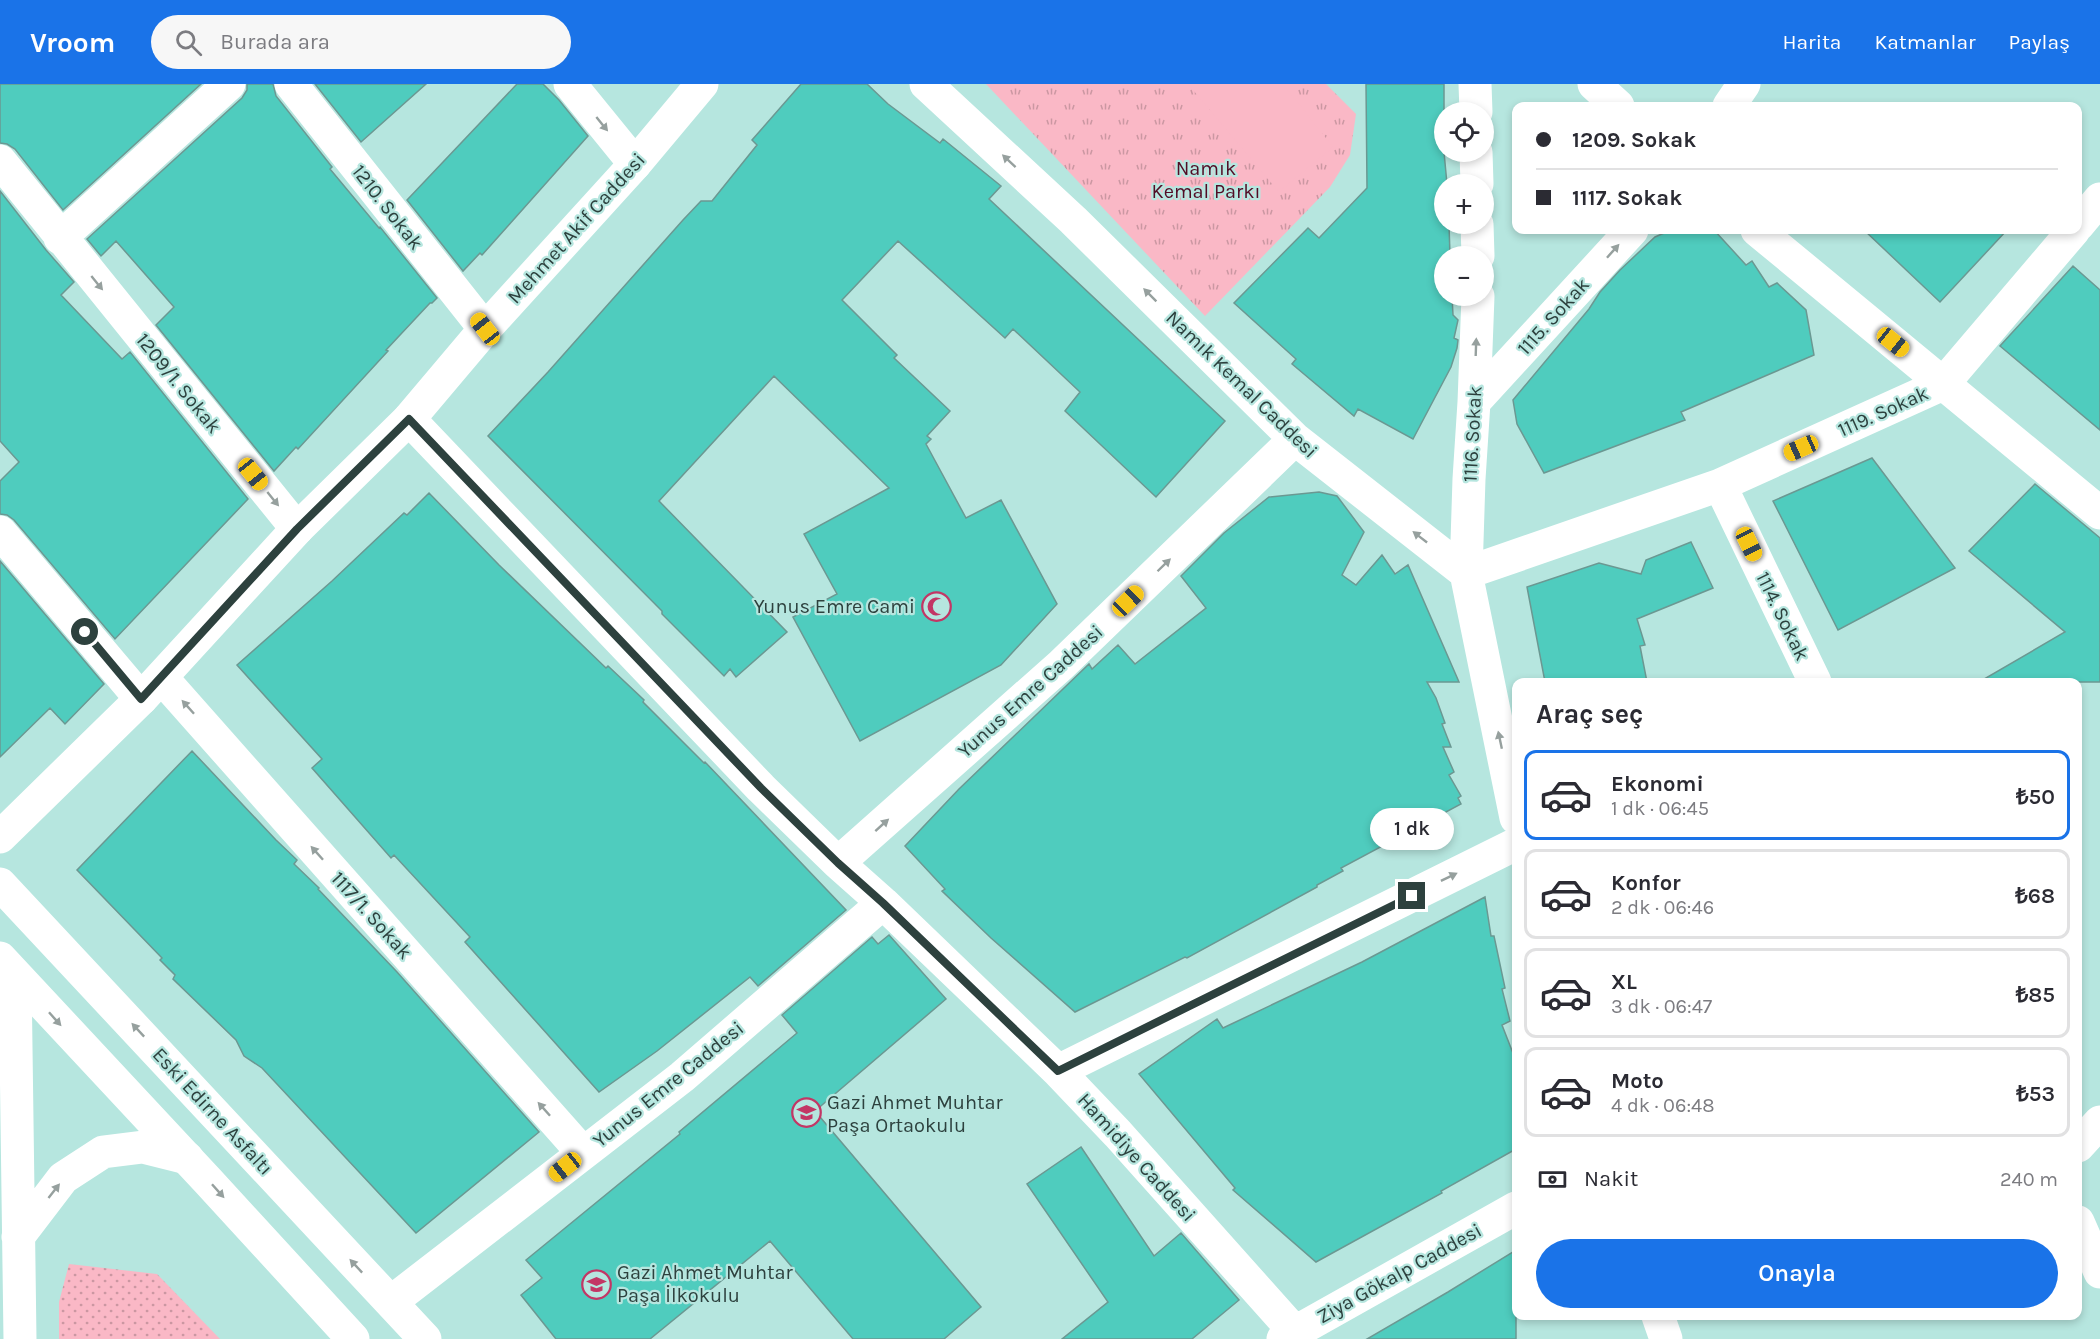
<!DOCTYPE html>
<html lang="tr">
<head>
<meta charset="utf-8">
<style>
  body { margin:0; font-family:Karla,sans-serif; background:#f7f7f7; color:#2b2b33; height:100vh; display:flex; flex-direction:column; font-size:22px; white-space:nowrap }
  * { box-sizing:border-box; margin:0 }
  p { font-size:20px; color:#7c7c81 }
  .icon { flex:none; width:33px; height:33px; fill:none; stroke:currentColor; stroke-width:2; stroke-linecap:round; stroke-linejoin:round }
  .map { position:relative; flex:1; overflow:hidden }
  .panel { position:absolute; left:1512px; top:594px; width:570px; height:642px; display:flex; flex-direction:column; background:#fff; border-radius:12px; box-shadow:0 3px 9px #0003 }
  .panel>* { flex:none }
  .guide { position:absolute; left:1512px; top:18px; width:570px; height:132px; border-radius:12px; box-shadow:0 3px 9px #0003; display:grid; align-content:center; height:132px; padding:0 24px; background:#fff }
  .controls { position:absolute; left:1434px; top:18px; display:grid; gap:12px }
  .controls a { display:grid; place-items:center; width:60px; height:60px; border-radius:50%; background:#fff; box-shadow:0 3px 9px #0003; font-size:30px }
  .end { position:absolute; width:27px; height:27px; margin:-14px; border:8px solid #2d413e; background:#fff; box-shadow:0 0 0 3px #fff }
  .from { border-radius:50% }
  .bubble { position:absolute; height:42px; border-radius:21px; background:#fff; box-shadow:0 3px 9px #0003; font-size:20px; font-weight:600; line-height:42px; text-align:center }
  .car { position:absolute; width:18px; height:36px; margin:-18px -9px; border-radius:8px; box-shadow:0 0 4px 2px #0007; background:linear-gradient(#f5c518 24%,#345 0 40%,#f5c518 0 76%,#345 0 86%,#f5c518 0) }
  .guide b { display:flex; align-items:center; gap:21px; height:57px; font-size:22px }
  .guide b+b { border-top:2px solid #e1e1e2 }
  .guide i { width:15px; height:15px; background:#2b2b33 }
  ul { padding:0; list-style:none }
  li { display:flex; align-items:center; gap:18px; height:90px; margin:0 12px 9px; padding:0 12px; border:3px solid #e1e1e2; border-radius:12px }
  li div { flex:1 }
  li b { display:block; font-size:22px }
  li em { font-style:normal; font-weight:600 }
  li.current { border-color:#1a73e8 }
  li>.icon { width:54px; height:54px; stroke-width:1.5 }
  h2 { padding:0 24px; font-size:27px; line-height:72px }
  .pay { display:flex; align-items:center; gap:15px; height:66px; padding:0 24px; font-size:22px }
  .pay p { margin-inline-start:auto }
  .button { display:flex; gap:12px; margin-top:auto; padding:12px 24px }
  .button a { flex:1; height:69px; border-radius:36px; background:#1a73e8; color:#fff; font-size:24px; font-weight:600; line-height:69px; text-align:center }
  header { display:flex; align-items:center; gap:36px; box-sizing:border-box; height:84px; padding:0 30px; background:#1a73e8; color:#fff }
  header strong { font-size:28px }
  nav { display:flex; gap:33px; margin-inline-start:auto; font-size:21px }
  .search { width:420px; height:54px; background:#f7f7f7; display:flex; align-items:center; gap:15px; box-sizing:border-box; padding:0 21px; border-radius:33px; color:#7c7c81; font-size:22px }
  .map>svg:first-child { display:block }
  .grass { fill:url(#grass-dots) }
  .park { fill:url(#park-tufts) }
  .pitch { fill:#fab8c6 }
  .building { fill:#4fccbe; stroke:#6b9892; stroke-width:1.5 }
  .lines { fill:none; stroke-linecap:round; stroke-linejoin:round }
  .street { stroke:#fff; stroke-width:33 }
  .secondary { stroke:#fff; stroke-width:33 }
  .primary { stroke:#fff; stroke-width:33 }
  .oneway { fill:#96a09e }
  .route { stroke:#2d413e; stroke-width:8 }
  .labels { text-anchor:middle; stroke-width:4.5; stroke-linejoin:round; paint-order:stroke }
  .park-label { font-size:20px; fill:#520c25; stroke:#b6e6df }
  .street-label { font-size:20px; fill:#2d413e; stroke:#b6e6df }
  .poi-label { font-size:20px; fill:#2d413e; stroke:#b6e6df; text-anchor:start }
</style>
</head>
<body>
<header>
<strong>Vroom</strong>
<div class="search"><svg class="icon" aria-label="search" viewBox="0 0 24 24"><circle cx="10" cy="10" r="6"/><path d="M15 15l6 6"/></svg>Burada ara</div>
<nav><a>Harita</a><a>Katmanlar</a><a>Paylaş</a></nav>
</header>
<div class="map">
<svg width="2100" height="1255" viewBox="0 0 2100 1255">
  <defs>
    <pattern id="grass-dots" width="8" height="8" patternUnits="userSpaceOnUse" patternTransform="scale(1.5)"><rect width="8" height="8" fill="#fab8c6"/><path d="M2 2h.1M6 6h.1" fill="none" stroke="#cb97a2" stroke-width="1.8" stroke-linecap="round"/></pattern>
    <pattern id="park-tufts" width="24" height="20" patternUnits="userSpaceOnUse" patternTransform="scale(1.5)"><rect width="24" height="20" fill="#fab8c6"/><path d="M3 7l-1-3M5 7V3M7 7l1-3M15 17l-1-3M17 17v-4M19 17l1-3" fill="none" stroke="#cb97a2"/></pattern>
  </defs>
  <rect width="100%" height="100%" fill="#b6e6df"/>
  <!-- grass -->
  <path class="grass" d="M 69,1180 L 157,1190 L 220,1255 L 59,1255 L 59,1218 Z"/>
  <!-- park -->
  <path class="park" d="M 986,0 L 1326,0 L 1356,30 L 1350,71 L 1330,103 L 1205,232 Z"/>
  <!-- pitch -->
  <path class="pitch" d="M 1188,0 L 1283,0 L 1333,63 L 1279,108 Z"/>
  <!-- building -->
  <path class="building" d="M 0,0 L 201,0 L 63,126 L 15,65 L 7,60 L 0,59 Z
    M 247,0 L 273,0 L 276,12 L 332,83 L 330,85 L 379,144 L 380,143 L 437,214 L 432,219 L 430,219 L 386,266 L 388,267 L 298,365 L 296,363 L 274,387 L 156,241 L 174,223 L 116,157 L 101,172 L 87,155 L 242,14 L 247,6 Z
    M 315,0 L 426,0 L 361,58 Z
    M 517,0 L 543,0 L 559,16 L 588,52 L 482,171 L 480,169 L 463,187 L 407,116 Z
    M 801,0 L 867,0 L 888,20 L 940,59 L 943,55 L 1001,102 L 989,115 L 1225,337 L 1156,413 L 1065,327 L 1080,308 L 1013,245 L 1005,254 L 898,157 L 842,216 L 897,271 L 894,274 L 950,327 L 927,352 L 931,355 L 926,360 L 966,434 L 1001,416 L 1057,520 L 1001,581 L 860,657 L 793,533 L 837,510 L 804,450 L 889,404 L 774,292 L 659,417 L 787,548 L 736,593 L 730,585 L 724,592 L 662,530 L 662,527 L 488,352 L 548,288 L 683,136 L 701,117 L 712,117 L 757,61 L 752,56 Z
    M 1366,0 L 1444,0 L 1444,68 L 1447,100 L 1444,100 L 1444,140 L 1449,140 L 1450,172 L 1444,172 L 1444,212 L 1452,212 L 1453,231 L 1458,236 L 1454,254 L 1458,256 L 1457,264 L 1451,283 L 1413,355 L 1358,325 L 1354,332 L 1292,280 L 1296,275 L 1234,219 L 1308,144 L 1319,154 L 1367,104 Z
    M 0,107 L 46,166 L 74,198 L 61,211 L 122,275 L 130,268 L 248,415 L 115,555 L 14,436 L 7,431 L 0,430 L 0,397 L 19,378 L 0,357 Z
    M 1671,146 L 1714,146 L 1746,181 L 1752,177 L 1769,203 L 1777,199 L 1806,226 L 1814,271 L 1681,328 L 1685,336 L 1544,389 L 1517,340 L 1513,316 L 1589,225 L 1600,208 L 1620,186 L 1655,153 Z
    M 1864,146 L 2007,146 L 1940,218 Z
    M 2073,182 L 2100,206 L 2100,346 L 2000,262 Z
    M 1872,374 L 1955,484 L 1838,546 L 1773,417 Z
    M 2035,400 L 2100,454 L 2100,598 L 1979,598 L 2065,548 L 1969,467 Z
    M 1319,408 L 1337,412 L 1364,448 L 1342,491 L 1356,501 L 1382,471 L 1395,490 L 1408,481 L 1459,598 L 1427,598 L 1436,614 L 1445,639 L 1442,640 L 1451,663 L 1443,663 L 1454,688 L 1449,691 L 1461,712 L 1458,714 L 1461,720 L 1341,784 L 1343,787 L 1317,801 L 1317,803 L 1187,874 L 1185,873 L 1075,928 L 991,854 L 942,807 L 945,805 L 905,762 L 959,705 L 1089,580 L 1092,585 L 1118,561 L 1135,580 L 1206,524 L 1181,492 L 1224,449 L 1269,413 Z
    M 429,409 L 499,481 L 606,584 L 608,582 L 644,616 L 643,618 L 704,679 L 705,678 L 846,826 L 758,902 L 750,893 L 657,967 L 599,1008 L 465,858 L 470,853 L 394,771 L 391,774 L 312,684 L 322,675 L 237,581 L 332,497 L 404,429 L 407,431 Z
    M 1691,458 L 1713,504 L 1637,535 L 1645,561 L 1640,562 L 1647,598 L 1545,598 L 1527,503 L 1599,479 L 1641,490 L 1646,476 Z
    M 0,477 L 104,600 L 65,640 L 50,624 L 0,673 Z
    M 192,667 L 276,756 L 297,776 L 294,780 L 319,804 L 318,805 L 397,888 L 539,1048 L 416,1149 L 262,984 L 244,972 L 236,956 L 173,895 L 175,891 L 160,876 L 162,874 L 77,786 Z
    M 1485,813 L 1491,852 L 1494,852 L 1505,904 L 1502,905 L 1510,937 L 1502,941 L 1516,977 L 1516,1065 L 1441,1107 L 1442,1109 L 1316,1178 L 1233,1106 L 1235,1104 L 1139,990 L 1217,935 L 1223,944 L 1362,878 Z
    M 889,851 L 946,915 L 815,1027 L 981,1223 L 944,1255 L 853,1255 L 770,1157 L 650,1255 L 556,1255 L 521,1211 L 542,1194 L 526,1176 L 680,1050 L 679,1048 L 797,949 L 782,931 L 872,853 L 878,860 Z
    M 1081,1063 L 1154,1172 L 1181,1149 L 1239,1216 L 1192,1255 L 1062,1255 L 1108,1218 L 1027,1100 Z
    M 1516,1166 L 1516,1255 L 1367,1255 L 1448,1208 Z"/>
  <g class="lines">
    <!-- street -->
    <path class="street" d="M 291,0 L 485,245
      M 570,0 L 635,80
      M 926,0 L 1073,136 L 1295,355 L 1466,489
      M 1475,0 L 1476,28
      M 1594,0 L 1618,22
      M 1729,22 L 1744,0
      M 1476,68 L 1477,100
      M 0,77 L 297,445
      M 1477,140 L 1478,172
      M 2078,141 L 2100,115
      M 1757,146 L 2100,429
      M 60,154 L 229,0
      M 1478,212 L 1474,318 L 1469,395 L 1466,489 L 1516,734
      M 1474,318 L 1632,146
      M 409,335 L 761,704 L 838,779 L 883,819 L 1058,987 L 1118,1050 L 1301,1255
      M 1720,401 L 1815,598
      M 0,448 L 141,615
      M 1466,489 L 1720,401 L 1943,300 L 2074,146
      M 162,594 L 583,1069
      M 838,779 L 1061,581 L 1295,355
      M 1058,987 L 1516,760
      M 2078,1062 L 2100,1038
      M 2078,1138 L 2100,1188
      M 391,1218 L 682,993 L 883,819
      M 1658,1232 L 1666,1255
      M 1283,1255 L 1516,1124"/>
    <!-- secondary -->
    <path class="secondary" d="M 0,753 L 141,615 L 297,445 L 409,335 L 485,245 L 635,80 L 702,0
      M 15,891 L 20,1255
      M 18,1153 L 63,1094 L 103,1068 L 143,1063 L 187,1074"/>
    <!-- primary -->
    <path class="primary" d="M 0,800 L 425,1255
      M 0,874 L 208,1097 L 353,1255"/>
  </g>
  <!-- one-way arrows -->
  <defs><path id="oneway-solid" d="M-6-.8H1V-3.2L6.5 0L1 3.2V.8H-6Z" transform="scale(1.5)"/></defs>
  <g class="oneway">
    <use href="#oneway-solid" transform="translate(602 40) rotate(51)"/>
    <use href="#oneway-solid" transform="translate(1009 77) rotate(-137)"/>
    <use href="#oneway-solid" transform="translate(1613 167) rotate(-48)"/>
    <use href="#oneway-solid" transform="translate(97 199) rotate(51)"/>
    <use href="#oneway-solid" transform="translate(1150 211) rotate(-135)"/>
    <use href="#oneway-solid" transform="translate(1476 263) rotate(-88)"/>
    <use href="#oneway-solid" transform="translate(273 415) rotate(51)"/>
    <use href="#oneway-solid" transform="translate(1420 453) rotate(-142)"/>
    <use href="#oneway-solid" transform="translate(1164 481) rotate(-44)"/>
    <use href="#oneway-solid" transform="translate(188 623) rotate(-132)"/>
    <use href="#oneway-solid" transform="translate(1500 656) rotate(-102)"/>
    <use href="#oneway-solid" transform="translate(882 741) rotate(-42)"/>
    <use href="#oneway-solid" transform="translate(317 769) rotate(-132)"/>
    <use href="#oneway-solid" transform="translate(1449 793) rotate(-26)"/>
    <use href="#oneway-solid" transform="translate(55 935) rotate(48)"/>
    <use href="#oneway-solid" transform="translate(138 946) rotate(-133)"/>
    <use href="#oneway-solid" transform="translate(544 1025) rotate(-132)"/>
    <use href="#oneway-solid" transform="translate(54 1107) rotate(-52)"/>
    <use href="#oneway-solid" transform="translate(218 1107) rotate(48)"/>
    <use href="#oneway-solid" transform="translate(356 1182) rotate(-133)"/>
  </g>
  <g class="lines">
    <!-- route -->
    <path class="route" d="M 85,548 L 141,615 L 297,445 L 409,335 L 761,704 L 838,779 L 883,819 L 1058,987 L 1412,812"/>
  </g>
  <!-- icons -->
  <defs>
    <symbol id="mosque-ring" viewBox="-11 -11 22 22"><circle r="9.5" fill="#b6e6df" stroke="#c33665" stroke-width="1.5"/><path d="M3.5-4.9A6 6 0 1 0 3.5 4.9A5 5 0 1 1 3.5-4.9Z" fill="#c33665"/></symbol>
    <symbol id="school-ring" viewBox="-11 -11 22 22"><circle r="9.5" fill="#b6e6df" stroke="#c33665" stroke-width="1.5"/><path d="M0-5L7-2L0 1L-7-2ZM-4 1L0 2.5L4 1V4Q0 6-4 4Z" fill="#c33665"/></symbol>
  </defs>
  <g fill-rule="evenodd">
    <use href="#mosque-ring" x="920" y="506" width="33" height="33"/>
    <use href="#school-ring" x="790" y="1012" width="33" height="33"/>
    <use href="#school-ring" x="580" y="1184" width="33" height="33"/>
  </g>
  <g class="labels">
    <!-- park labels -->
    <g class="park-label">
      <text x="1206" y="91">Namık<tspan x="1206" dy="23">Kemal Parkı</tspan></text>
    </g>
    <!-- street labels -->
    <g class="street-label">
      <text transform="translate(388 123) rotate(52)" y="7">1210. Sokak</text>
      <text transform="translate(576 144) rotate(-48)" y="7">Mehmet Akif Caddesi</text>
      <text transform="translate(1553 232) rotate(-48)" y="7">1115. Sokak</text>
      <text transform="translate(179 299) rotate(51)" y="7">1209/1. Sokak</text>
      <text transform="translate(1242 300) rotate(44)" y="7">Namık Kemal Caddesi</text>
      <text transform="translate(1883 327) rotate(-24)" y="7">1119. Sokak</text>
      <text transform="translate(1472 350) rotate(-87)" y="7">1116. Sokak</text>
      <text transform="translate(1783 532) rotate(64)" y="7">1114. Sokak</text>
      <text transform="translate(1030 607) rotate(-42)" y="7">Yunus Emre Caddesi</text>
      <text transform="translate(372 831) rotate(48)" y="7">1117/1. Sokak</text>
      <text transform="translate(668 1000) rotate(-39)" y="7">Yunus Emre Caddesi</text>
      <text transform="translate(213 1027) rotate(47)" y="7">Eski Edirne Asfaltı</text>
      <text transform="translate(1137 1073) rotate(48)" y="7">Hamidiye Caddesi</text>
      <text transform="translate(1399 1189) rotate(-29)" y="7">Ziya Gökalp Caddesi</text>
    </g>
    <!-- poi labels -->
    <g class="poi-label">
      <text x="915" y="529" text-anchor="end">Yunus Emre Cami</text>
      <text x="827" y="1025">Gazi Ahmet Muhtar<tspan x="827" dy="23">Paşa Ortaokulu</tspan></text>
      <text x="617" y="1195">Gazi Ahmet Muhtar<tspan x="617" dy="23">Paşa İlkokulu</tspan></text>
    </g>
  </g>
</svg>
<div class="controls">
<a><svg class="icon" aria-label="locate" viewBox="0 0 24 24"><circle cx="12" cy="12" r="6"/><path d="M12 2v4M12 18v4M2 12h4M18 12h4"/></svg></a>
<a>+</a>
<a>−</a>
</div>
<i class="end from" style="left:85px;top:548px"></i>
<i class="end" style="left:1412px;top:812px"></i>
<div class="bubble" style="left:1370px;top:724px;width:84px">1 dk</div>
<i class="car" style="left:485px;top:245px;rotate:322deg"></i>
<i class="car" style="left:1893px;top:258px;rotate:129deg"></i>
<i class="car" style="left:1801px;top:364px;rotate:246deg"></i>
<i class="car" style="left:253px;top:390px;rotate:141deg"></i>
<i class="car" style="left:1749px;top:460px;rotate:154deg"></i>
<i class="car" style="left:1128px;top:517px;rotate:46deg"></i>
<i class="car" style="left:565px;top:1083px;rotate:232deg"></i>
<div class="guide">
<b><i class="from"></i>1209. Sokak</b>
<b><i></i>1117. Sokak</b>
</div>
<section class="panel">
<h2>Araç seç</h2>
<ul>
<li class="current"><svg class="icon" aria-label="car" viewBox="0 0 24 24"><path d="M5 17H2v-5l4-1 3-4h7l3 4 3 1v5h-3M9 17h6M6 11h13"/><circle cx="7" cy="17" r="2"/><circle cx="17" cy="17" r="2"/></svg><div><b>Ekonomi</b><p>1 dk · 06:45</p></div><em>₺50</em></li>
<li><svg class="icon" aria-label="car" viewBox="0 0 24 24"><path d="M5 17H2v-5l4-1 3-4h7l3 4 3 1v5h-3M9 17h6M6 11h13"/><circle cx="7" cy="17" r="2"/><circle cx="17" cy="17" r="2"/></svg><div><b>Konfor</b><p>2 dk · 06:46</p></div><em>₺68</em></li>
<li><svg class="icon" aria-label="car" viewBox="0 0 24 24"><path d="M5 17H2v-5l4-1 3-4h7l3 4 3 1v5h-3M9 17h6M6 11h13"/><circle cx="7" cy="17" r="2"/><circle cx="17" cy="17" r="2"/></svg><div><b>XL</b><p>3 dk · 06:47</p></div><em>₺85</em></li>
<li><svg class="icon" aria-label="car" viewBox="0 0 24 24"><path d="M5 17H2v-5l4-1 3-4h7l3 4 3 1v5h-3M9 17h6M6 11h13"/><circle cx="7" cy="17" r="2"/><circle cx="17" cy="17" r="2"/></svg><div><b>Moto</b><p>4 dk · 06:48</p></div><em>₺53</em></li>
</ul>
<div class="pay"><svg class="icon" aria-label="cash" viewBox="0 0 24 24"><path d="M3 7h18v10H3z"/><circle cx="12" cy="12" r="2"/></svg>Nakit<p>240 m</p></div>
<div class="button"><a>Onayla</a></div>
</section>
</div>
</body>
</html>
